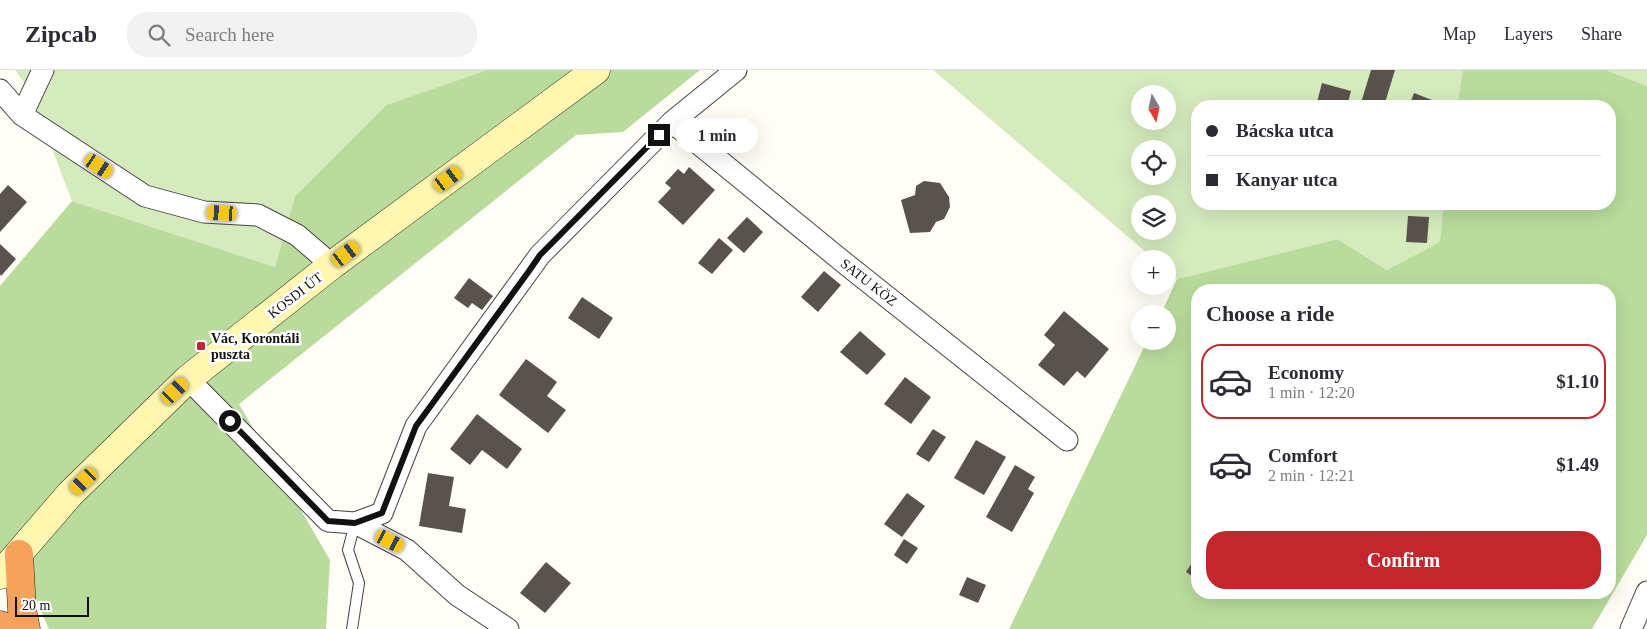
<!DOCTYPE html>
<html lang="en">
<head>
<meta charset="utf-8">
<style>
  body { margin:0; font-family:Georgia,serif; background:#f2f2f3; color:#2b2b33; height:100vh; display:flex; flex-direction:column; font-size:19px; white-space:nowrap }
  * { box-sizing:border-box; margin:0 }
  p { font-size:16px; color:#7c7c81 }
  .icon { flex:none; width:28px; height:28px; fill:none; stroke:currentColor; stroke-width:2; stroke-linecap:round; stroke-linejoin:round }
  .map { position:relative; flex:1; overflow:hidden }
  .details { position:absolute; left:1191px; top:214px; width:425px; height:315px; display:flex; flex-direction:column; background:#fff; border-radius:20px; box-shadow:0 5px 20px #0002 }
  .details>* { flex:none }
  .hud { position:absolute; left:1191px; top:30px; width:425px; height:110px; border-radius:20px; box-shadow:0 5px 20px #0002; display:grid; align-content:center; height:110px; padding:0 15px; background:#fff }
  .needle { width:32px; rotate:171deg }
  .fabs { position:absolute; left:1131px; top:15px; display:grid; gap:10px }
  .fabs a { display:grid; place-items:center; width:45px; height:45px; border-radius:50%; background:#fff; box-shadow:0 5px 20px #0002; font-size:25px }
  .scale { position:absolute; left:15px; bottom:12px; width:74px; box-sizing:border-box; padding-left:5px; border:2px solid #111; border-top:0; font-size:14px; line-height:18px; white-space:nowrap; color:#111; -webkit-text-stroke:4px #fff; paint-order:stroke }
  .end { position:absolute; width:22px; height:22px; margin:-11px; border:6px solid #111; background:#fff; box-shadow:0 0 0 2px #fff }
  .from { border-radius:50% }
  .bubble { position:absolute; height:35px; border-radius:18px; background:#fff; box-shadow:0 5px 20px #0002; font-size:16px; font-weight:700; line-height:35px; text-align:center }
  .car { position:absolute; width:15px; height:30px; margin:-15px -8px; border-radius:6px; box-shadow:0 0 4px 1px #0007; background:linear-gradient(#f5c518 24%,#345 0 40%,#f5c518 0 76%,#345 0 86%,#f5c518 0) }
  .hud b { display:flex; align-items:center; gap:18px; height:48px; font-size:19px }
  .hud b+b { border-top:1px solid #e1e1e2 }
  .hud i { width:12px; height:12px; background:#2b2b33 }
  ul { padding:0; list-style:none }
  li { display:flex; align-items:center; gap:15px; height:75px; margin:0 10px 8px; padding:0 5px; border:2px solid transparent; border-radius:20px }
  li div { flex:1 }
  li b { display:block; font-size:19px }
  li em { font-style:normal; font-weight:700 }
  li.on { border-color:#c4262e }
  li>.icon { width:45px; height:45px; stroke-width:1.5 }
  h2 { padding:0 15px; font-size:22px; line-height:60px }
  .action { display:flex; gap:10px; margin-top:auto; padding:10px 15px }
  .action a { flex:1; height:58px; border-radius:20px; background:#c4262e; color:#fff; font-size:20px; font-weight:700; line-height:58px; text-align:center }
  header { display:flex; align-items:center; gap:30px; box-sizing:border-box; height:70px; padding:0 25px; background:#fff; border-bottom:1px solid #e1e1e2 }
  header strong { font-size:24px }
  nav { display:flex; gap:28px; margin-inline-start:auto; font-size:18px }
  .search { width:350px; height:45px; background:#f2f2f3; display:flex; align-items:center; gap:12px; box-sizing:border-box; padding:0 18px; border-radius:20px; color:#7c7c81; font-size:19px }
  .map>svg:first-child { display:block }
  .green { fill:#d5ebbd; fill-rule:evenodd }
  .forest { fill:#b9dc9c; fill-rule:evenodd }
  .building { fill:#5a524d }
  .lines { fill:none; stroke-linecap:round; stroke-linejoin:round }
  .lane-casing { stroke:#444; stroke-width:12 }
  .street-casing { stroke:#444; stroke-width:23 }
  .secondary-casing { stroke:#333; stroke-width:29 }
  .highway-casing { stroke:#222; stroke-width:29 }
  .lane { stroke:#fff; stroke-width:10 }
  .street { stroke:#fff; stroke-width:21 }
  .secondary { stroke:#fff6b0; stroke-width:28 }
  .highway { stroke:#f5a25d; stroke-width:28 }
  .route { stroke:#111; stroke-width:6 }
  .poi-dot { fill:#c4262e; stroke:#fff; stroke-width:2 }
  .labels { text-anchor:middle; stroke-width:5; stroke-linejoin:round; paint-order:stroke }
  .street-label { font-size:14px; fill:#111; stroke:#fff }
  .poi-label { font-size:14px; font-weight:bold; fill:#111; stroke:#fff; text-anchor:start }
</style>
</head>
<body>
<header>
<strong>Zipcab</strong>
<div class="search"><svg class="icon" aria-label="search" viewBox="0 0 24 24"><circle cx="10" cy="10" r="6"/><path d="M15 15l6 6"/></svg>Search here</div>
<nav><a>Map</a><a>Layers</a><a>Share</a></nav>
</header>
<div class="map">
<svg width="1647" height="559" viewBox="0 0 1647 559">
  <rect width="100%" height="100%" fill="#fffdf5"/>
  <!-- green -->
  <path class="green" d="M 15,0 L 487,0 L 386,35 L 295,126 L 275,197 L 72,131 L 29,19 Z
    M 933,0 L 1463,0 L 1457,36 L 1198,36 L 1198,134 L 1444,134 L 1441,172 L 1387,200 L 1337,169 L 1177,209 L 1168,200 L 1168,189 L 1154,189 ZM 1140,24 L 1168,24 L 1168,51 L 1140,51 ZM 1140,79 L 1168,79 L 1168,106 L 1140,106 ZM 1140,134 L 1168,134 L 1168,161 L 1140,161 Z
    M 1606,0 L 1647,0 L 1647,16 Z"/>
  <!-- forest -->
  <path class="forest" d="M 487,0 L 700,0 L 623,62 L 576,65 L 239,334 L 330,490 L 326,559 L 49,559 L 35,528 L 0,509 L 0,216 L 72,131 L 275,197 L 295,126 L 386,35 Z
    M 1463,0 L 1606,0 L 1647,16 L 1647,465 L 1592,559 L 1009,559 L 1147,271 L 1168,271 L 1168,244 L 1161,244 L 1177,209 L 1337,169 L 1387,200 L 1440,172 L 1444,134 L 1610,134 L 1610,36 L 1457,36 ZM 1198,220 L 1610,220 L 1610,522 L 1198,522 Z"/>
  <!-- building -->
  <path class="building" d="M 1371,0 L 1395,0 L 1384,36 L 1360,36 Z
    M 1322,13 L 1351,21 L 1347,36 L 1316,36 Z
    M 1414,23 L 1437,32 L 1435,36 L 1409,36 Z
    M 689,97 L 715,120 L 683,155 L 658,132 L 671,118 L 665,113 L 678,99 L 684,104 Z
    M 924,111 L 940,113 L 949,127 L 950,137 L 944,149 L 936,152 L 930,162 L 910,163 L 901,130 L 915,125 L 916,116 Z
    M 8,115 L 27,132 L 0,162 L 0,124 Z
    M 1408,146 L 1429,147 L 1427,173 L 1406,172 Z
    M 747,147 L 763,162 L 744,183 L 727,168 Z
    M 719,168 L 733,180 L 712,204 L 698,193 Z
    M 0,174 L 16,189 L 1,206 L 0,204 Z
    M 824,201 L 841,215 L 818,242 L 801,227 Z
    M 469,208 L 493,226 L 482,240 L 472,233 L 468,238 L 454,228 Z
    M 582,227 L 613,248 L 599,269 L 568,248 Z
    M 1064,241 L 1109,279 L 1085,308 L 1077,301 L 1064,316 L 1038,295 L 1055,275 L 1044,265 Z
    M 860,261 L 886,284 L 867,305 L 840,282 Z
    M 526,289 L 557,312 L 547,326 L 566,340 L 548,363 L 499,325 Z
    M 905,307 L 931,327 L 911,354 L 884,334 Z
    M 477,344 L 522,379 L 507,399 L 482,380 L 470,395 L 450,379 Z
    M 933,359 L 946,367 L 929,392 L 916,384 Z
    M 976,370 L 1006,387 L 984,425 L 954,408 Z
    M 1015,395 L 1035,407 L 1028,419 L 1034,423 L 1012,462 L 986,447 Z
    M 428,403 L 454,407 L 449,436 L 466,439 L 462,463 L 419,456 Z
    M 907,423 L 925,436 L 902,467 L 884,454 Z
    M 904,469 L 918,478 L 907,494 L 894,485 Z
    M 1195,488 L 1198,490 L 1198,510 L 1186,502 Z
    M 546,492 L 571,513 L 545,543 L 520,523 Z
    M 967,507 L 986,515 L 978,533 L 959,525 Z"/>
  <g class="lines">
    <defs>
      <path id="lane" d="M 352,559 L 359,513 L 348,480 L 355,453"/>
      <path id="street" d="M 0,20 L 22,45 L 145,126 L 204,142 L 258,145 L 297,165 L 332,195
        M 22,45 L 43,0
        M 672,52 L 847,195 L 1067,370
        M 188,309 L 328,451 L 355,453 L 407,480 L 457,525 L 508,559
        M 355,453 L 382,443 L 416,356 L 540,185 L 672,52 L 736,0
        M 1631,559 L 1647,522"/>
      <path id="secondary" d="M 0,505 L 70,424 L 188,309 L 332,195 L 596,0"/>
      <path id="highway" d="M 19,484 L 22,540 L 26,559
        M 0,555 L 11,559"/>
    </defs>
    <!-- lane casing -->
    <use href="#lane" class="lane-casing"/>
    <!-- street casing -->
    <use href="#street" class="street-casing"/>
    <!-- secondary casing -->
    <use href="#secondary" class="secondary-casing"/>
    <!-- highway casing -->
    <use href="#highway" class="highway-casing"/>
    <!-- lane -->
    <use href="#lane" class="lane"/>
    <!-- street -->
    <use href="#street" class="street"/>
    <!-- secondary -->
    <use href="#secondary" class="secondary"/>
    <!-- highway -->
    <use href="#highway" class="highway"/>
  </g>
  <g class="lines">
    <!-- route -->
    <path class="route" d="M 230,351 L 328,451 L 355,453 L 382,443 L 416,356 L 529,201 L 540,185 L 659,65"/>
  </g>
  <!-- markers -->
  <rect class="poi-dot" x="196" y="271" width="10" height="10" rx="2.5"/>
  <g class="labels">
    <!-- street labels -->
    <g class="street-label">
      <text transform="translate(869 212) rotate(38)" y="5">SATU KÖZ</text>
      <text transform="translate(295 225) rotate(-38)" y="5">KOSDI ÚT</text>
    </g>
    <!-- poi labels -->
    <g class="poi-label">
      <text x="211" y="273">Vác, Korontáli<tspan x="211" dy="16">puszta</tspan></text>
    </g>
  </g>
</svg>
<div class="fabs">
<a><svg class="needle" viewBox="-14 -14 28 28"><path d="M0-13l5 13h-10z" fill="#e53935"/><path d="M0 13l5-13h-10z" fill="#7c7c81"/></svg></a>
<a><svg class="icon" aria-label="locate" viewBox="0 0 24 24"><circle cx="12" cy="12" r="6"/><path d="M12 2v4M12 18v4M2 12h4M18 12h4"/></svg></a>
<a><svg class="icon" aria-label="layers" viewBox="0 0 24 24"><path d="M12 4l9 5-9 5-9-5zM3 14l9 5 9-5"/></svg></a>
<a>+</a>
<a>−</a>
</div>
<div class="scale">20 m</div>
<i class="end from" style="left:230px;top:351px"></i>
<i class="end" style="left:659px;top:65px"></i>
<div class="bubble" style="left:676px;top:48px;width:82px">1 min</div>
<i class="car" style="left:99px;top:96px;rotate:124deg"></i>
<i class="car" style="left:448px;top:109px;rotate:54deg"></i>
<i class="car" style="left:222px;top:143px;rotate:273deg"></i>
<i class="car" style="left:346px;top:184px;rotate:53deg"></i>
<i class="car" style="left:175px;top:321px;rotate:46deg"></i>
<i class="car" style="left:84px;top:411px;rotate:226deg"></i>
<i class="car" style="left:390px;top:471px;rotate:117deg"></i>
<div class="hud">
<b><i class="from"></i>Bácska utca</b>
<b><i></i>Kanyar utca</b>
</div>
<section class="details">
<h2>Choose a ride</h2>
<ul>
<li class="on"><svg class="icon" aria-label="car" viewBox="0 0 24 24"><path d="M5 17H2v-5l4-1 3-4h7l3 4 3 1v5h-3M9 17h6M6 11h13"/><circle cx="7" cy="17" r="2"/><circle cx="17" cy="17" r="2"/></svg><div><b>Economy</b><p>1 min · 12:20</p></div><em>$1.10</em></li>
<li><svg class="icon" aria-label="car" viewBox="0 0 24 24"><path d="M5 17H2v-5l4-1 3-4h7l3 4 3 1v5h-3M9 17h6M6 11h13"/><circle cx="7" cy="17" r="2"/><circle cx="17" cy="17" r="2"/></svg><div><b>Comfort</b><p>2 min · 12:21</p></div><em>$1.49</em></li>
</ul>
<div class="action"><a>Confirm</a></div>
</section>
</div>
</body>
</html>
